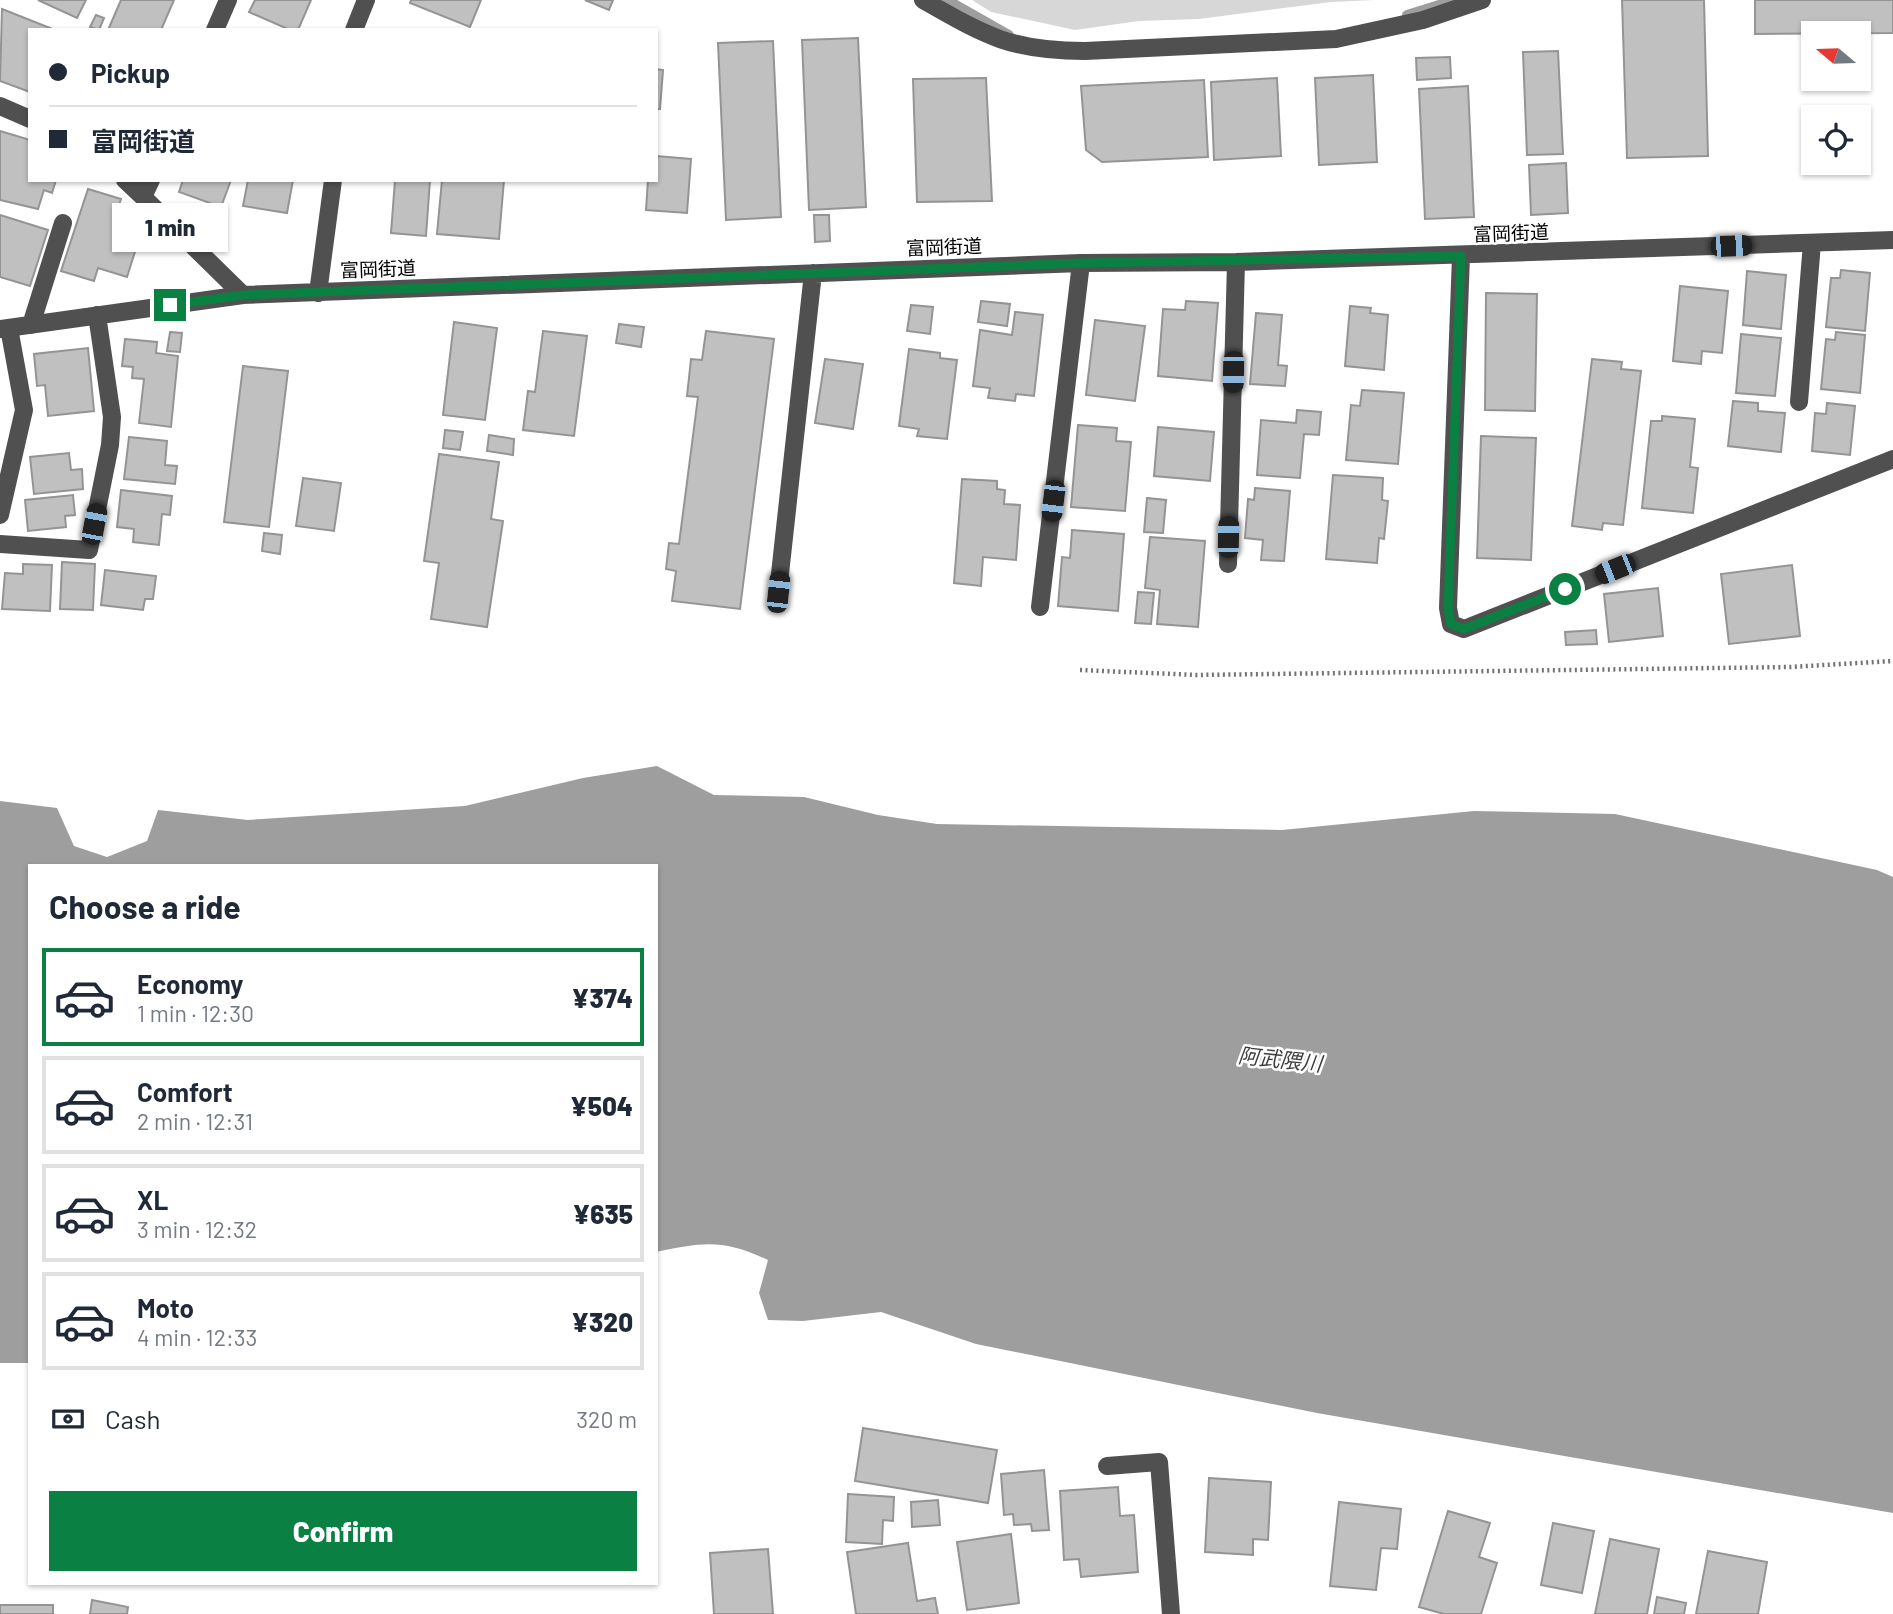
<!DOCTYPE html>
<html lang="en">
<head>
<meta charset="utf-8">
<style>
  body { margin:0; font-family:Barlow,"Noto Sans JP",sans-serif; background:#f2f2f3; color:#1f2937; height:100vh; display:flex; flex-direction:column; font-size:26px; white-space:nowrap }
  * { box-sizing:border-box; margin:0 }
  p { font-size:23px; color:#747a83 }
  .icon { flex:none; width:38px; height:38px; fill:none; stroke:currentColor; stroke-width:2; stroke-linecap:round; stroke-linejoin:round }
  .map { position:relative; flex:1; overflow:hidden }
  .drawer { position:absolute; left:28px; top:864px; width:630px; height:721px; display:flex; flex-direction:column; background:#fff; border-radius:0px; box-shadow:0 2px 5px #0004 }
  .drawer>* { flex:none }
  .top-card { position:absolute; left:28px; top:28px; width:630px; height:154px; border-radius:0px; box-shadow:0 2px 5px #0004; display:grid; align-content:center; height:154px; padding:0 21px; background:#fff }
  .needle { width:46px; rotate:289deg }
  .controls { position:absolute; left:1801px; top:21px; display:grid; gap:14px }
  .controls a { display:grid; place-items:center; width:70px; height:70px; border-radius:0px; background:#fff; box-shadow:0 2px 5px #0004; font-size:35px }
  .end { position:absolute; width:32px; height:32px; margin:-16px; border:9px solid #0b8043; background:#fff; box-shadow:0 0 0 4px #fff }
  .from { border-radius:50% }
  .bubble { position:absolute; height:49px; border-radius:0px; background:#fff; box-shadow:0 2px 5px #0004; font-size:23px; font-weight:800; line-height:49px; text-align:center }
  .car { position:absolute; width:21px; height:42px; margin:-21px -10px; border-radius:9px; box-shadow:0 0 5px 2px #0007; background:linear-gradient(#222 24%,#8ab4d8 0 40%,#222 0 76%,#8ab4d8 0 86%,#222 0) }
  .top-card b { display:flex; align-items:center; gap:24px; height:66px; font-size:26px }
  .top-card b+b { border-top:2px solid #e0e1e3 }
  .top-card i { width:18px; height:18px; background:#1f2937 }
  ul { padding:0; list-style:none }
  li { display:flex; align-items:center; gap:21px; height:98px; margin:0 14px 10px; padding:0 7px; border:4px solid #e0e1e3; border-radius:0px }
  li div { flex:1 }
  li b { display:block; font-size:26px }
  li em { font-style:normal; font-weight:800 }
  li.current { border-color:#0b8043 }
  li>.icon { width:63px; height:63px; stroke-width:1.5 }
  h2 { padding:0 21px; font-size:32px; line-height:84px }
  .pay { display:flex; align-items:center; gap:18px; height:77px; padding:0 21px; font-size:26px }
  .pay p { margin-inline-start:auto }
  .cta { display:flex; gap:14px; margin-top:auto; padding:14px 21px }
  .cta a { flex:1; height:80px; border-radius:0px; background:#0b8043; color:#fff; font-size:28px; font-weight:800; line-height:80px; text-align:center }
  .map>svg:first-child { display:block }
  .green { fill:#d7d7d7 }
  .water { fill:#9e9e9e }
  .lines { fill:none; stroke-linecap:round; stroke-linejoin:round }
  .stream { stroke:#9e9e9e; stroke-width:10 }
  .building { fill:#c0c0c0; stroke:#949494; stroke-width:2 }
  .path { stroke:#727272; stroke-width:4.5; stroke-dasharray:2 3.5; stroke-linecap:butt }
  .minor { stroke:#505050; stroke-width:18 }
  .route { stroke:#0b8043; stroke-width:9 }
  .labels { text-anchor:middle; stroke-width:5; stroke-linejoin:round; paint-order:stroke }
  .street-label { font-size:19px; fill:#000; stroke:#fff }
  .water-label { font-size:21px; font-style:italic; fill:#3f3f3f; stroke:#fff }
</style>
</head>
<body>
<div class="map">
<svg width="1893" height="1614" viewBox="0 0 1893 1614">
  <rect width="100%" height="100%" fill="#fff"/>
  <!-- green -->
  <path class="green" d="M 972,0 L 1374,0 L 1331,2 L 1199,19 L 1139,21 L 1075,30 L 991,12 Z"/>
  <!-- water -->
  <path class="water" d="M 657,766 L 714,795 L 804,797 L 878,815 L 937,824 L 1282,830 L 1474,811 L 1615,814 L 1877,870 L 1893,877 L 1893,1513 L 1317,1413 L 976,1344 L 881,1312 L 803,1321 L 768,1320 L 759,1293 L 768,1260 C 723,1239 704,1242 656,1252 L 656,866 L 30,866 L 30,1363 L 0,1363 L 0,801 L 57,808 L 74,846 L 107,857 L 147,841 L 158,810 L 248,820 L 465,806 L 583,778 Z"/>
  <g class="lines">
    <!-- stream -->
    <path class="stream" d="M 947,0 L 1009,35
      M 1407,15 L 1452,1"/>
  </g>
  <!-- building -->
  <path class="building" d="M 38,0 L 86,0 L 77,18 Z
    M 121,0 L 174,0 L 161,30 L 108,30 Z
    M 255,0 L 311,0 L 298,30 L 290,30 L 249,12 Z
    M 411,0 L 481,0 L 470,27 L 410,3 Z
    M 585,0 L 613,0 L 609,10 Z
    M 1622,0 L 1704,0 L 1708,156 L 1627,158 Z
    M 1755,0 L 1893,0 L 1893,33 L 1755,34 Z
    M 2,9 L 55,30 L 30,30 L 30,92 L 0,81 Z
    M 96,15 L 104,18 L 99,30 L 90,27 Z
    M 858,38 L 866,207 L 809,210 L 802,40 Z
    M 773,41 L 781,217 L 726,220 L 718,43 Z
    M 1558,51 L 1563,154 L 1527,155 L 1523,52 Z
    M 1450,57 L 1451,78 L 1417,80 L 1416,58 Z
    M 656,69 L 663,70 L 660,109 L 656,109 Z
    M 1373,75 L 1377,162 L 1319,165 L 1315,78 Z
    M 986,78 L 992,201 L 917,202 L 913,79 Z
    M 1277,78 L 1281,156 L 1214,160 L 1211,82 Z
    M 1204,80 L 1208,157 L 1102,162 L 1086,150 L 1081,86 Z
    M 1468,86 L 1474,217 L 1425,219 L 1419,89 Z
    M 0,131 L 30,140 L 30,180 L 56,180 L 52,193 L 44,190 L 38,209 L 0,200 Z
    M 656,156 L 691,159 L 687,213 L 646,210 L 648,180 L 656,180 Z
    M 1566,163 L 1568,213 L 1531,215 L 1529,165 Z
    M 183,180 L 231,180 L 221,207 L 179,192 Z
    M 248,180 L 293,180 L 287,213 L 243,206 Z
    M 395,180 L 430,180 L 426,236 L 391,233 Z
    M 442,180 L 504,180 L 499,239 L 437,234 Z
    M 88,189 L 121,199 L 117,211 L 145,220 L 127,277 L 98,268 L 94,281 L 61,271 Z
    M 0,215 L 48,230 L 30,286 L 0,277 Z
    M 814,215 L 829,215 L 830,241 L 815,242 Z
    M 1841,270 L 1870,273 L 1865,331 L 1826,327 L 1831,278 L 1840,278 Z
    M 1747,271 L 1786,275 L 1781,329 L 1743,325 Z
    M 1680,286 L 1728,291 L 1722,353 L 1702,351 L 1701,364 L 1673,361 Z
    M 1486,293 L 1537,294 L 1535,411 L 1485,410 Z
    M 981,301 L 1010,304 L 1007,326 L 978,322 Z
    M 1186,301 L 1218,303 L 1212,381 L 1158,376 L 1163,309 L 1185,310 Z
    M 911,305 L 933,307 L 930,334 L 907,331 Z
    M 1350,306 L 1371,308 L 1370,313 L 1388,315 L 1384,370 L 1345,366 Z
    M 1015,312 L 1043,315 L 1034,396 L 1016,394 L 1015,401 L 988,398 L 990,388 L 973,386 L 980,330 L 1012,335 Z
    M 1256,313 L 1282,315 L 1278,365 L 1287,366 L 1285,386 L 1250,384 Z
    M 1095,320 L 1145,326 L 1135,401 L 1086,395 Z
    M 454,322 L 497,328 L 485,420 L 443,415 Z
    M 619,324 L 644,327 L 641,347 L 616,343 Z
    M 543,331 L 587,336 L 574,436 L 523,430 L 528,391 L 535,392 Z
    M 706,331 L 774,339 L 740,609 L 672,601 L 676,571 L 666,569 L 669,543 L 679,544 L 698,397 L 687,396 L 691,359 L 702,360 Z
    M 170,332 L 182,333 L 180,352 L 167,351 Z
    M 1836,332 L 1865,335 L 1860,393 L 1821,389 L 1826,339 L 1835,340 Z
    M 1741,334 L 1781,338 L 1775,396 L 1736,393 Z
    M 125,339 L 157,342 L 156,353 L 178,356 L 171,427 L 139,423 L 144,379 L 132,378 L 133,367 L 122,366 Z
    M 88,348 L 94,411 L 48,416 L 45,385 L 37,386 L 34,354 Z
    M 909,349 L 940,353 L 940,358 L 957,360 L 947,439 L 917,436 L 919,429 L 899,426 Z
    M 825,359 L 863,364 L 853,429 L 815,423 Z
    M 1592,359 L 1622,362 L 1621,369 L 1641,371 L 1623,525 L 1603,523 L 1602,530 L 1572,526 Z
    M 243,366 L 288,371 L 269,527 L 224,522 Z
    M 1362,390 L 1404,393 L 1398,464 L 1346,460 L 1351,405 L 1360,406 Z
    M 1733,401 L 1758,403 L 1758,411 L 1785,413 L 1781,452 L 1728,446 Z
    M 1827,403 L 1855,406 L 1850,455 L 1812,451 L 1815,413 L 1826,414 Z
    M 1297,410 L 1321,412 L 1319,435 L 1304,434 L 1300,478 L 1257,475 L 1261,420 L 1296,423 Z
    M 1662,416 L 1695,419 L 1690,467 L 1698,468 L 1693,513 L 1642,508 L 1651,421 L 1662,421 Z
    M 1078,425 L 1117,428 L 1116,441 L 1131,442 L 1125,511 L 1071,507 Z
    M 1158,427 L 1214,432 L 1210,481 L 1154,476 Z
    M 445,430 L 463,432 L 460,450 L 443,448 Z
    M 489,435 L 514,439 L 513,455 L 487,451 Z
    M 1481,436 L 1536,438 L 1531,560 L 1477,558 Z
    M 129,437 L 167,441 L 165,465 L 177,466 L 175,484 L 124,479 Z
    M 69,453 L 71,470 L 82,469 L 83,489 L 34,494 L 30,457 Z
    M 439,454 L 499,462 L 491,519 L 503,521 L 487,627 L 431,619 L 439,563 L 424,561 Z
    M 1333,475 L 1383,478 L 1382,500 L 1388,501 L 1384,539 L 1379,538 L 1377,563 L 1326,559 Z
    M 303,478 L 341,483 L 334,531 L 296,526 Z
    M 962,479 L 997,481 L 997,489 L 1005,490 L 1004,504 L 1020,505 L 1016,560 L 983,557 L 981,586 L 954,583 Z
    M 1255,488 L 1290,491 L 1284,561 L 1261,560 L 1263,540 L 1245,538 L 1248,499 L 1254,500 Z
    M 121,490 L 172,496 L 170,515 L 162,514 L 159,545 L 133,542 L 134,529 L 117,527 Z
    M 73,495 L 75,515 L 65,516 L 66,527 L 28,531 L 25,500 Z
    M 1147,498 L 1166,500 L 1163,533 L 1144,532 Z
    M 1072,530 L 1124,534 L 1118,611 L 1058,606 L 1062,557 L 1070,558 Z
    M 264,533 L 282,535 L 280,554 L 262,551 Z
    M 1150,537 L 1205,541 L 1198,627 L 1157,624 L 1160,590 L 1145,588 Z
    M 62,562 L 95,564 L 93,610 L 60,609 Z
    M 23,564 L 52,565 L 50,611 L 2,609 L 5,573 L 23,574 Z
    M 1792,565 L 1800,636 L 1729,644 L 1721,574 Z
    M 105,570 L 156,576 L 153,599 L 145,599 L 143,610 L 101,605 Z
    M 1658,588 L 1663,636 L 1609,642 L 1604,594 Z
    M 1138,592 L 1154,593 L 1151,624 L 1135,623 Z
    M 1596,630 L 1597,644 L 1566,645 L 1565,632 Z
    M 863,1428 L 997,1450 L 988,1503 L 855,1481 Z
    M 1044,1470 L 1049,1530 L 1032,1531 L 1031,1524 L 1014,1525 L 1013,1514 L 1004,1515 L 1001,1474 Z
    M 1209,1478 L 1271,1482 L 1268,1540 L 1253,1539 L 1253,1555 L 1205,1552 Z
    M 1118,1487 L 1120,1516 L 1134,1515 L 1138,1572 L 1081,1577 L 1079,1559 L 1064,1560 L 1060,1491 Z
    M 848,1494 L 894,1497 L 893,1521 L 883,1520 L 882,1544 L 846,1542 Z
    M 938,1500 L 940,1525 L 912,1527 L 911,1502 Z
    M 1339,1502 L 1401,1509 L 1397,1549 L 1381,1548 L 1376,1590 L 1330,1586 Z
    M 1448,1511 L 1490,1523 L 1479,1557 L 1497,1563 L 1481,1614 L 1444,1614 L 1419,1607 Z
    M 1553,1523 L 1594,1531 L 1582,1593 L 1541,1585 Z
    M 1011,1534 L 1019,1603 L 967,1610 L 957,1542 Z
    M 1610,1539 L 1659,1549 L 1647,1614 L 1595,1614 Z
    M 908,1543 L 917,1601 L 935,1598 L 938,1614 L 856,1614 L 847,1552 Z
    M 768,1549 L 773,1614 L 714,1614 L 710,1553 Z
    M 1708,1551 L 1767,1562 L 1758,1614 L 1696,1614 Z
    M 1657,1597 L 1686,1603 L 1684,1614 L 1654,1614 Z
    M 92,1600 L 128,1607 L 127,1614 L 90,1614 Z
    M 0,1605 L 53,1605 L 53,1614 L 0,1614 Z"/>
  <g class="lines">
    <!-- path -->
    <path class="path" d="M 1080,670 L 1197,675 L 1790,667 L 1893,661"/>
    <!-- minor -->
    <path class="minor" d="M 923,0 C 986,36 1011,51 1085,51 L 1336,39 L 1423,20 L 1482,0
      M 215,30 L 228,0
      M 354,30 L 366,0
      M 0,106 L 30,119
      M 125,180 L 143,197 L 151,180
      M 143,197 L 243,295
      M 1461,256 L 1448,608 L 1451,624 L 1464,629 L 1893,459
      M 318,293 L 333,180
      M 31,325 L 63,223
      M 0,329 L 243,295 L 1081,263 L 1236,262 L 1893,240
      M 1799,402 L 1812,243
      M 0,515 L 24,410 L 9,328
      M 0,544 L 89,550 L 110,445 L 112,417 L 97,315
      M 1228,564 L 1236,262
      M 778,592 L 813,273
      M 1040,607 L 1081,263
      M 1107,1466 L 1159,1462 L 1171,1614"/>
  </g>
  <g class="lines">
    <!-- route -->
    <path class="route" d="M 170,305 L 243,295 L 1081,263 L 1461,256 L 1448,608 L 1451,624 L 1464,629 L 1565,589"/>
  </g>
  <g class="labels">
    <!-- street labels -->
    <g class="street-label">
      <text transform="translate(1511 233) rotate(-2)" y="7">富岡街道</text>
      <text transform="translate(944 247) rotate(-2)" y="7">富岡街道</text>
      <text transform="translate(378 269) rotate(-2)" y="7">富岡街道</text>
    </g>
    <!-- water labels -->
    <g class="water-label">
      <text transform="translate(1280 1060) rotate(6)" y="7">阿武隈川</text>
    </g>
  </g>
</svg>
<div class="controls">
<a><svg class="needle" viewBox="-14 -14 28 28"><path d="M0-13l5 13h-10z" fill="#e53935"/><path d="M0 13l5-13h-10z" fill="#747a83"/></svg></a>
<a><svg class="icon" aria-label="locate" viewBox="0 0 24 24"><circle cx="12" cy="12" r="6"/><path d="M12 2v4M12 18v4M2 12h4M18 12h4"/></svg></a>
</div>
<i class="end from" style="left:1565px;top:589px"></i>
<i class="end" style="left:170px;top:305px"></i>
<div class="bubble" style="left:112px;top:203px;width:116px">1 min</div>
<i class="car" style="left:1731px;top:246px;rotate:88deg"></i>
<i class="car" style="left:1233px;top:372px;rotate:181deg"></i>
<i class="car" style="left:1053px;top:501px;rotate:187deg"></i>
<i class="car" style="left:94px;top:524px;rotate:11deg"></i>
<i class="car" style="left:1228px;top:537px;rotate:1deg"></i>
<i class="car" style="left:1615px;top:569px;rotate:248deg"></i>
<i class="car" style="left:778px;top:592px;rotate:6deg"></i>
<div class="top-card">
<b><i class="from"></i>Pickup</b>
<b><i></i>富岡街道</b>
</div>
<section class="drawer">
<h2>Choose a ride</h2>
<ul>
<li class="current"><svg class="icon" aria-label="car" viewBox="0 0 24 24"><path d="M5 17H2v-5l4-1 3-4h7l3 4 3 1v5h-3M9 17h6M6 11h13"/><circle cx="7" cy="17" r="2"/><circle cx="17" cy="17" r="2"/></svg><div><b>Economy</b><p>1 min · 12:30</p></div><em>¥374</em></li>
<li><svg class="icon" aria-label="car" viewBox="0 0 24 24"><path d="M5 17H2v-5l4-1 3-4h7l3 4 3 1v5h-3M9 17h6M6 11h13"/><circle cx="7" cy="17" r="2"/><circle cx="17" cy="17" r="2"/></svg><div><b>Comfort</b><p>2 min · 12:31</p></div><em>¥504</em></li>
<li><svg class="icon" aria-label="car" viewBox="0 0 24 24"><path d="M5 17H2v-5l4-1 3-4h7l3 4 3 1v5h-3M9 17h6M6 11h13"/><circle cx="7" cy="17" r="2"/><circle cx="17" cy="17" r="2"/></svg><div><b>XL</b><p>3 min · 12:32</p></div><em>¥635</em></li>
<li><svg class="icon" aria-label="car" viewBox="0 0 24 24"><path d="M5 17H2v-5l4-1 3-4h7l3 4 3 1v5h-3M9 17h6M6 11h13"/><circle cx="7" cy="17" r="2"/><circle cx="17" cy="17" r="2"/></svg><div><b>Moto</b><p>4 min · 12:33</p></div><em>¥320</em></li>
</ul>
<div class="pay"><svg class="icon" aria-label="cash" viewBox="0 0 24 24"><path d="M3 7h18v10H3z"/><circle cx="12" cy="12" r="2"/></svg>Cash<p>320 m</p></div>
<div class="cta"><a>Confirm</a></div>
</section>
</div>
</body>
</html>
